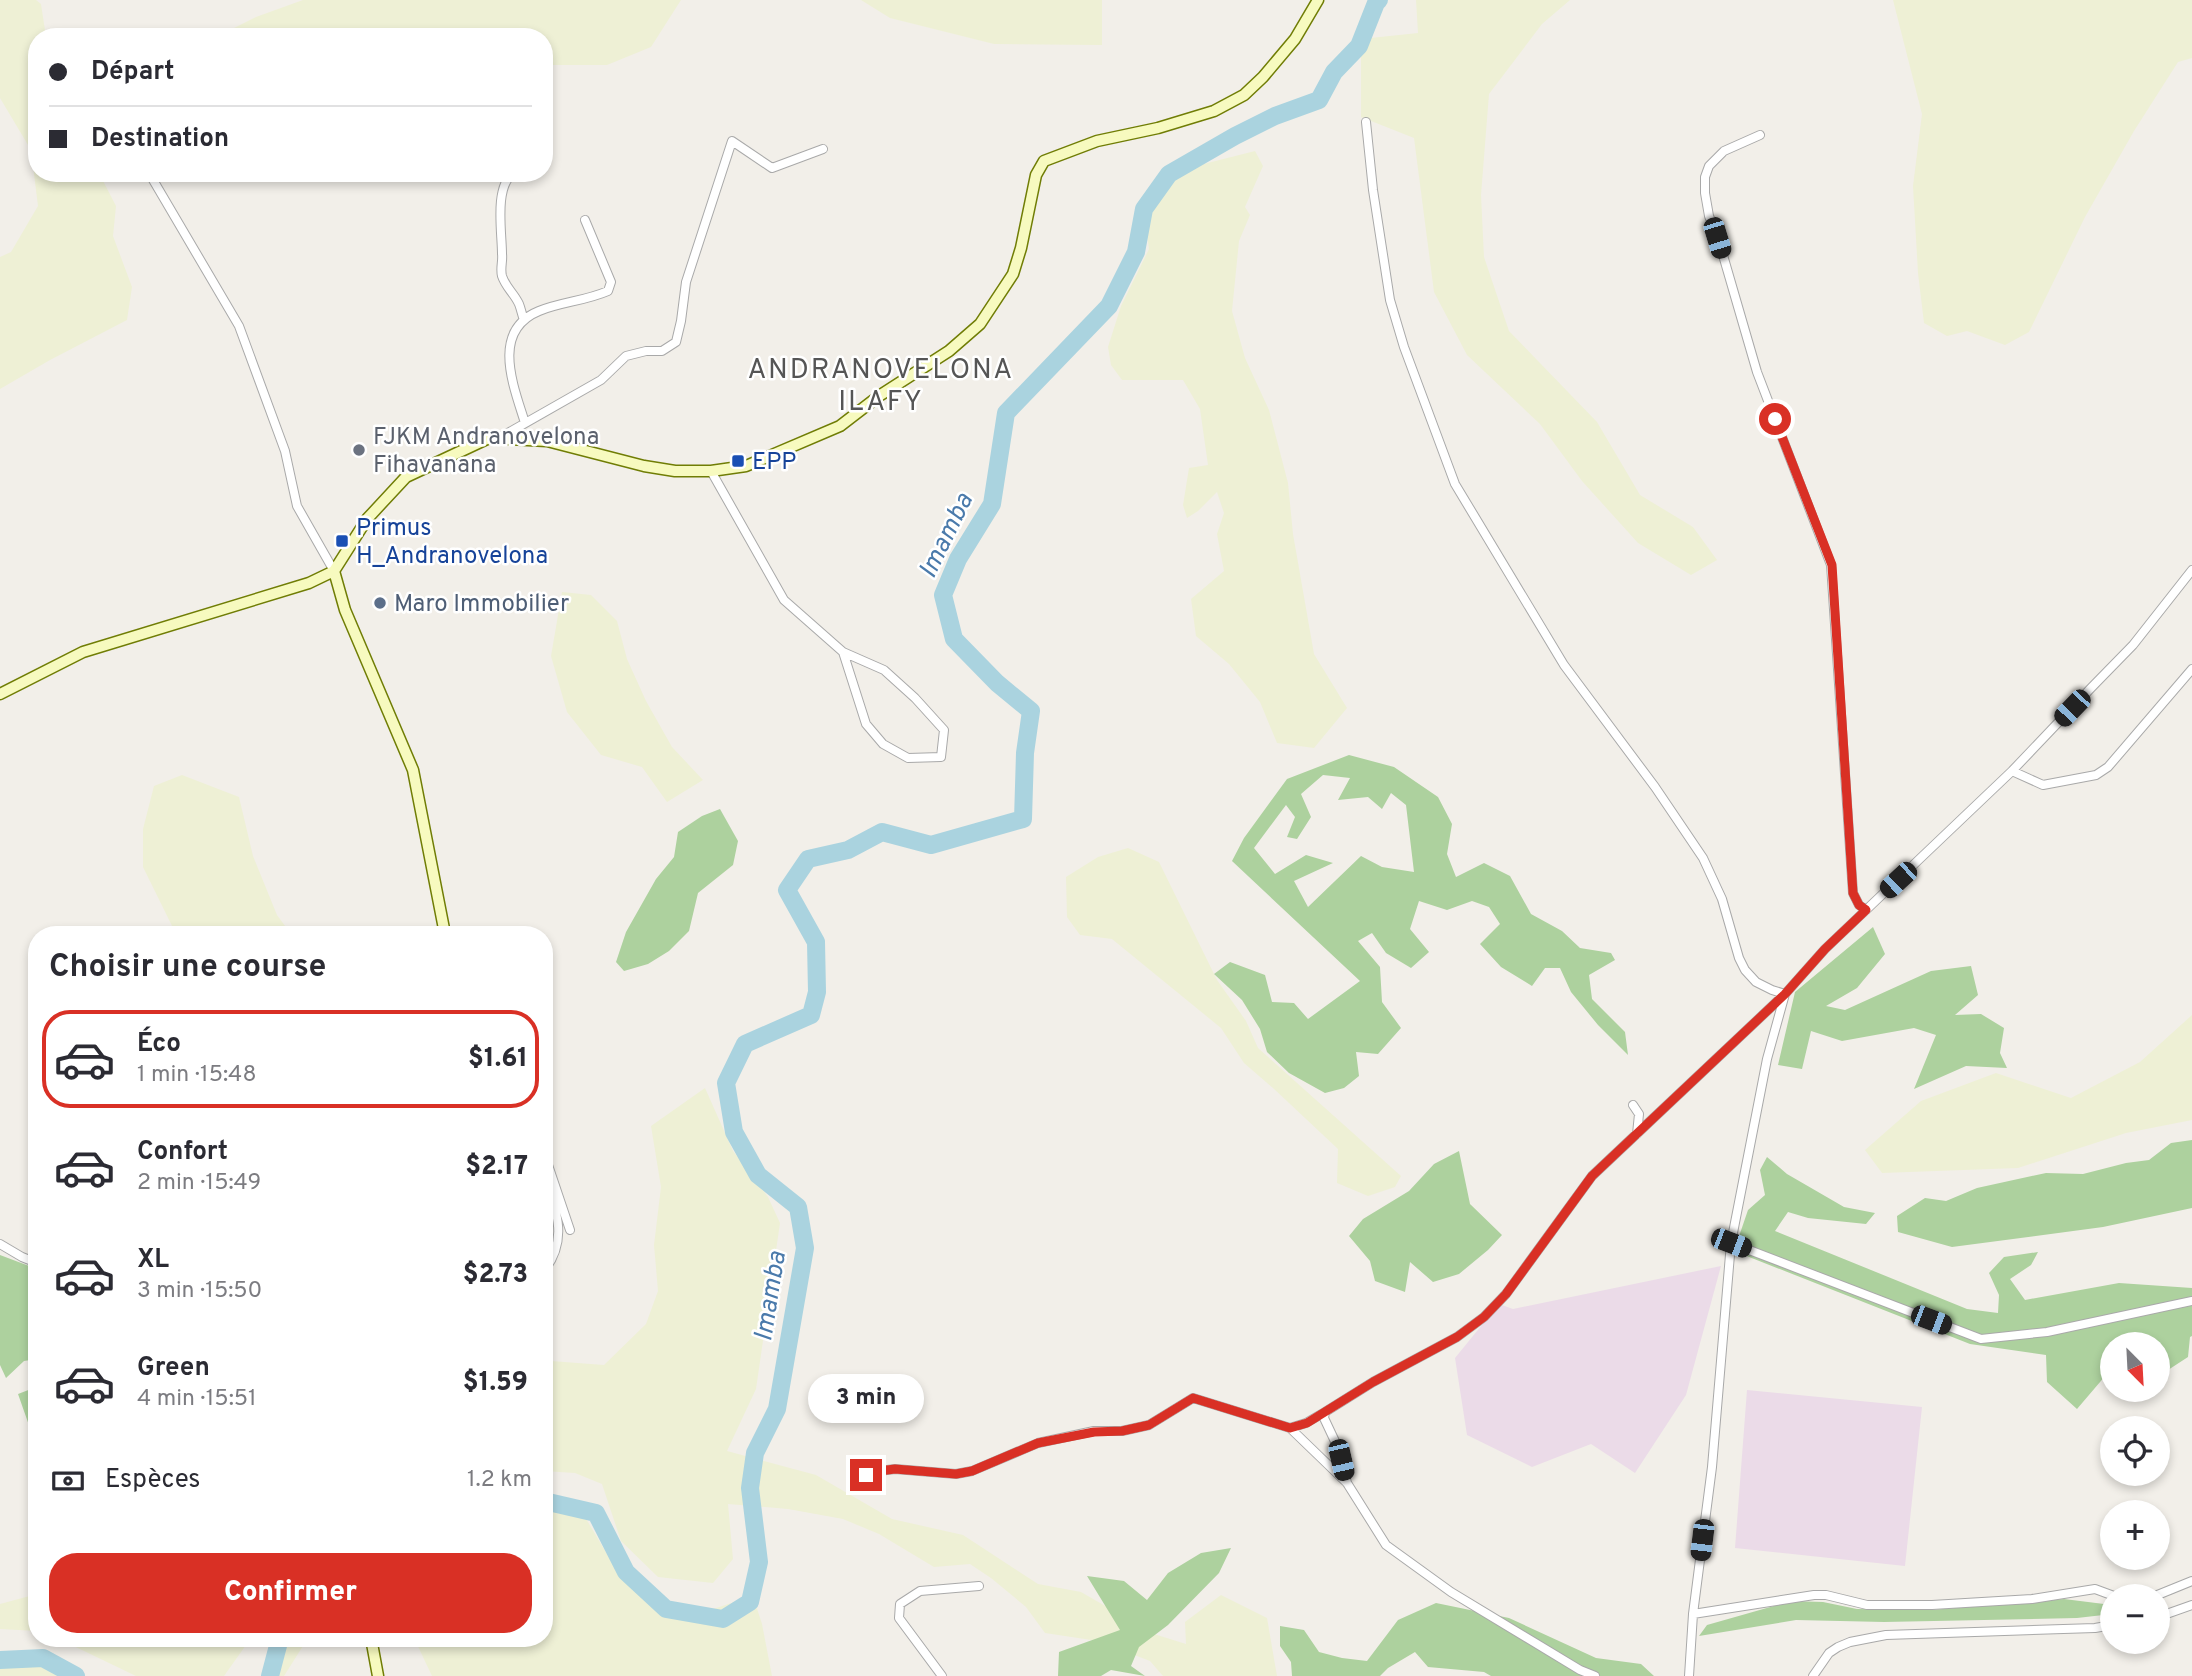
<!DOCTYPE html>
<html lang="fr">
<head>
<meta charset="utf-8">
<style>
  body { margin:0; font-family:Overpass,sans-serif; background:#f2f2f3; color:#2b2b33; height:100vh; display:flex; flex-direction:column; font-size:26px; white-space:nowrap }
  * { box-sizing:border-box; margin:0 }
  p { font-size:23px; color:#7c7c81 }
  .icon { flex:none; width:38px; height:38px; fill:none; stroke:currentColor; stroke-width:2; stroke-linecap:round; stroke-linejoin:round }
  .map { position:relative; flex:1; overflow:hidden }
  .panel { position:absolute; left:28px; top:926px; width:525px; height:721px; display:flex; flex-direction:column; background:#fff; border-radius:28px; box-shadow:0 4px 10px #0003 }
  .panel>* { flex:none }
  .banner { position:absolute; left:28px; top:28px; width:525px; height:154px; border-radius:28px; box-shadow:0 4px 10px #0003; display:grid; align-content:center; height:154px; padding:0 21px; background:#fff }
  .needle { width:46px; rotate:156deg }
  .controls { position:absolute; left:2100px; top:1332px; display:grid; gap:14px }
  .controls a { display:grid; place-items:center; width:70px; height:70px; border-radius:50%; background:#fff; box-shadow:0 4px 10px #0003; font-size:35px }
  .end { position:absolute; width:32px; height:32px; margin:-16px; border:9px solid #d93025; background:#fff; box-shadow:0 0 0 4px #fff }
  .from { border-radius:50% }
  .bubble { position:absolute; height:49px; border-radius:24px; background:#fff; box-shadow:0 4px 10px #0003; font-size:23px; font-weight:800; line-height:49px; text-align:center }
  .car { position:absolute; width:21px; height:42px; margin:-21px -10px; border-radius:9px; box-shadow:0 0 5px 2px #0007; background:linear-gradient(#222 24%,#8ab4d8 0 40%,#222 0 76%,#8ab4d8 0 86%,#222 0) }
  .banner b { display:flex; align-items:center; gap:24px; height:66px; font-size:26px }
  .banner b+b { border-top:2px solid #e1e1e2 }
  .banner i { width:18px; height:18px; background:#2b2b33 }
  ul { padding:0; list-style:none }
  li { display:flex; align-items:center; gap:21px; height:98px; margin:0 14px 10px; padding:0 7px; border:4px solid transparent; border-radius:28px }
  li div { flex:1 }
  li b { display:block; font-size:26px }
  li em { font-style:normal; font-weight:800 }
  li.active { border-color:#d93025 }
  li>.icon { width:63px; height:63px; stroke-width:1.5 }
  h2 { padding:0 21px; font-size:32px; line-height:84px }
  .pay { display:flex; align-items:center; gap:18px; height:77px; padding:0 21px; font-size:26px }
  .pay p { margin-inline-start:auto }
  .button { display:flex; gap:14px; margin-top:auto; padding:14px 21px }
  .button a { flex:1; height:80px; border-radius:28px; background:#d93025; color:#fff; font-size:28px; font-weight:800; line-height:80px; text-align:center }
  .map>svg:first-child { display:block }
  .industrial { fill:#ebdbe8 }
  .farmland { fill:#eef0d5 }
  .forest { fill:#add19e; fill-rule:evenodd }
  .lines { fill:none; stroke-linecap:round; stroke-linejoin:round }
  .river { stroke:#aad3df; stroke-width:18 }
  .street-casing { stroke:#a9a9a9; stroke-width:10 }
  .secondary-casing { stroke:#707d05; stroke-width:13 }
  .street { stroke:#fff; stroke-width:8 }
  .secondary { stroke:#f7fabf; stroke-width:10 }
  .route { stroke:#d93025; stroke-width:9 }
  .worship-dot { fill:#6b7280; stroke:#fff; stroke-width:2.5 }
  .transit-dot { fill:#1a4fb4; stroke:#fff; stroke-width:2.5 }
  .service-dot { fill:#5c6f8a; stroke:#fff; stroke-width:2.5 }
  .labels { text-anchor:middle; stroke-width:5; stroke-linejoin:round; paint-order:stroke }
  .worship-label { font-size:24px; fill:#5b616d; stroke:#fff; text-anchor:start }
  .transit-label { font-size:24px; fill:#164399; stroke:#fff; text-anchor:start }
  .service-label { font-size:24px; fill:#4e5e75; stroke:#fff; text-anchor:start }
  .water-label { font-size:26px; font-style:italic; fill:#4a7aab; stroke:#fff }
  .quarter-label { font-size:28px; letter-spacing:2px; fill:#555; stroke:#fff }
</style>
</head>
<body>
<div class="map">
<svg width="2192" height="1676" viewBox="0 0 2192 1676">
  <rect width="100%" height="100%" fill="#f2efe9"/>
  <!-- industrial -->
  <path class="industrial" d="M 1721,1266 L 1686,1395 L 1635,1473 L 1591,1444 L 1532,1467 L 1467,1435 L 1455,1358 L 1499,1304 L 1513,1309 Z
    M 1747,1390 L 1922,1407 L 1905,1566 L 1735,1548 Z"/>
  <!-- farmland -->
  <path class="farmland" d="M 0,0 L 36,0 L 41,4 L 46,37 L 37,37 L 37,173 L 99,173 L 116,206 L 113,236 L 132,287 L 127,320 L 50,360 L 0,389 L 0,257 L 11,252 L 38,206 L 31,150 L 0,98 Z
    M 303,0 L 681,0 L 651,47 L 607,65 L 544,65 L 544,37 L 216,37 L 256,17 Z
    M 861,0 L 1102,0 L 1102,45 L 994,44 L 890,18 Z
    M 1416,0 L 1570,0 L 1542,24 L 1489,94 L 1481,195 L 1484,257 L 1509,331 L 1597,422 L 1640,495 L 1693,527 L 1717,560 L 1691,575 L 1638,543 L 1582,481 L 1540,424 L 1467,355 L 1434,292 L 1414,138 L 1361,117 L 1361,39 L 1418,33 Z
    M 1893,0 L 2192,0 L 2192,58 L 2178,62 L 2134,131 L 2085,217 L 2029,332 L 2005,345 L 1967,331 L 1947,336 L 1924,323 L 1918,273 L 1913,186 L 1922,114 Z
    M 1255,151 L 1263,166 L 1245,207 L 1250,215 L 1239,241 L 1232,311 L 1245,358 L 1269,410 L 1288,483 L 1293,534 L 1314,654 L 1347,708 L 1314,748 L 1277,743 L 1260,702 L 1229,664 L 1196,636 L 1191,599 L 1224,571 L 1217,534 L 1224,513 L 1217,492 L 1198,511 L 1187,518 L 1183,505 L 1189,468 L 1208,465 L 1200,409 L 1183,380 L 1122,380 L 1111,365 L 1108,347 L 1121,306 L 1149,249 L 1144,215 L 1180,170 Z
    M 562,592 L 591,595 L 617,621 L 627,659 L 646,701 L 672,747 L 703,780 L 667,802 L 642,767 L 601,755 L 567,712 L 551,656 Z
    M 182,775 L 239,797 L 253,856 L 277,915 L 291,934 L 176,934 L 143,867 L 143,829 L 154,786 Z
    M 1128,848 L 1159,862 L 1217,980 L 1246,1021 L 1258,1048 L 1401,1176 L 1395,1187 L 1368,1196 L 1337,1183 L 1338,1149 L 1273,1088 L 1244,1063 L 1221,1028 L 1112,939 L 1080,935 L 1067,917 L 1066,877 L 1098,857 Z
    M 2192,1015 L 2192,1120 L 2126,1133 L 2018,1168 L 1882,1173 L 1865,1150 L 1921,1101 L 1996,1073 L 2071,1098 L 2140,1062 Z
    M 705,1088 L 733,1151 L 768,1197 L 780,1223 L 756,1389 L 727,1451 L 816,1475 L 892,1519 L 963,1535 L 1038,1584 L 1081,1592 L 1154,1634 L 1186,1644 L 1185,1622 L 1221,1595 L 1267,1618 L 1277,1676 L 1163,1676 L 1150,1661 L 1098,1641 L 1045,1633 L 1026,1607 L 991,1578 L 970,1564 L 934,1567 L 879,1534 L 843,1519 L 788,1509 L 728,1504 L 733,1559 L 713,1583 L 658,1577 L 621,1541 L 602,1484 L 575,1473 L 544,1471 L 544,1356 L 551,1361 L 604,1365 L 646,1324 L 658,1291 L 654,1245 L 661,1187 L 651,1126 Z
    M 544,1502 L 579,1507 L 623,1581 L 662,1600 L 710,1610 L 753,1596 L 762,1624 L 772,1676 L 432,1676 L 414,1638 L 544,1638 Z
    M 37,1594 L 37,1631 L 0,1629 L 0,1604 Z
    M 57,1638 L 251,1638 L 224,1676 L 136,1676 Z
    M 285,1638 L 308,1638 L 284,1676 L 264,1676 L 282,1652 Z
    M 43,1658 L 77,1676 L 0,1676 L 0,1660 Z"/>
  <!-- forest -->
  <path class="forest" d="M 1349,755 L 1394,767 L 1438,797 L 1452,824 L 1447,854 L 1456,877 L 1484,863 L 1510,876 L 1531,914 L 1562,931 L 1580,948 L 1611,953 L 1615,960 L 1589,975 L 1592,999 L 1625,1032 L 1628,1055 L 1598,1025 L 1571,992 L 1560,968 L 1545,968 L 1532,986 L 1501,967 L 1480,944 L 1500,924 L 1489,907 L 1472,901 L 1447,910 L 1419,901 L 1410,929 L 1429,952 L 1411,968 L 1386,953 L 1372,933 L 1358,941 L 1380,967 L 1382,1002 L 1401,1028 L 1378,1054 L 1356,1052 L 1359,1076 L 1344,1088 L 1325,1093 L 1289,1073 L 1267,1052 L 1260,1029 L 1242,1000 L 1214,974 L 1230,962 L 1265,975 L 1272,1002 L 1294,1003 L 1308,1019 L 1360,981 L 1232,861 L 1244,838 L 1287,779 ZM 1323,775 L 1350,778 L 1338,800 L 1368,797 L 1382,809 L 1391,793 L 1406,805 L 1414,872 L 1382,867 L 1361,856 L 1308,907 L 1294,881 L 1333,863 L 1306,855 L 1275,874 L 1254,848 L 1286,805 L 1295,817 L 1287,837 L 1297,839 L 1311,817 L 1301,794 Z
    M 720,809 L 738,841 L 733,865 L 698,893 L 689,931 L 669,951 L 648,964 L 624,971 L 616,962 L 626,932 L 656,879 L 674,857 L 678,832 L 702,816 Z
    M 1873,927 L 1885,954 L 1857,988 L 1826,1006 L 1845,1010 L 1931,971 L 1971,966 L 1978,995 L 1955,1015 L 1981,1014 L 2004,1028 L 2000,1053 L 2007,1068 L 1966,1066 L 1914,1089 L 1936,1035 L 1914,1028 L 1842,1041 L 1811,1031 L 1802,1069 L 1778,1065 L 1795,992 Z
    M 2192,1140 L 2192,1208 L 2103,1227 L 1952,1247 L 1898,1232 L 1897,1216 L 1925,1198 L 1946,1201 L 1977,1188 L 2046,1173 L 2083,1174 L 2126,1163 L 2149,1160 L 2171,1143 Z
    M 1459,1151 L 1470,1204 L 1502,1235 L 1488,1250 L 1459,1274 L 1433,1282 L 1410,1262 L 1405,1292 L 1375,1281 L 1370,1261 L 1349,1236 L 1363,1219 L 1409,1191 L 1434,1164 Z
    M 1767,1157 L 1787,1174 L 1844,1207 L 1875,1213 L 1866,1224 L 1808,1218 L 1788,1212 L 1775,1231 L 1967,1309 L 1998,1313 L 1999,1295 L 1989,1273 L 2004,1257 L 2038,1252 L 2031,1265 L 2010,1279 L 2025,1300 L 2119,1283 L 2192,1288 L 2192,1336 L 2190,1337 L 2188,1357 L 2168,1370 L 2158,1366 L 2158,1344 L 2112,1344 L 2112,1368 L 2077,1409 L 2047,1382 L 2046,1355 L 1970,1344 L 1734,1251 L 1748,1210 L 1765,1195 L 1760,1170 Z
    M 0,1255 L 37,1269 L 37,1359 L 24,1361 L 6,1378 L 0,1365 Z
    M 31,1389 L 37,1400 L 37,1448 L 18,1394 Z
    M 1231,1548 L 1219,1573 L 1168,1625 L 1139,1647 L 1131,1666 L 1145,1676 L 1111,1670 L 1101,1676 L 1058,1676 L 1059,1652 L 1120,1630 L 1087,1576 L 1124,1581 L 1147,1600 L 1168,1573 L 1201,1553 Z
    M 2064,1599 L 2112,1605 L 2112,1614 L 2077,1618 L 1884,1622 L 1796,1620 L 1699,1636 L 1707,1625 L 1791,1601 L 1823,1602 L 1857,1609 L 1931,1610 Z
    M 1436,1603 L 1509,1618 L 1596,1658 L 1641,1664 L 1654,1676 L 1491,1676 L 1484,1672 L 1428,1667 L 1415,1652 L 1388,1668 L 1380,1676 L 1292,1676 L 1291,1662 L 1280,1646 L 1280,1626 L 1304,1630 L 1319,1652 L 1342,1658 L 1367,1661 L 1398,1620 Z"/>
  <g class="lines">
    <!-- river -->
    <path class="river" d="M 544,1501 L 596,1513 L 626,1572 L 666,1609 L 723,1619 L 750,1602 L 759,1562 L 750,1488 L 755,1453 L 777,1409 L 805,1248 L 798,1207 L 758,1175 L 734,1132 L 726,1083 L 745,1044 L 811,1015 L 817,992 L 816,942 L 787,890 L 808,859 L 848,850 L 882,832 L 931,845 L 1023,819 L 1025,753 L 1031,711 L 997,683 L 954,639 L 943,595 L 958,559 L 992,504 L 1006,413 L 1109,306 L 1136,252 L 1144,209 L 1169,174 L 1235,136 L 1275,116 L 1319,100 L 1334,72 L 1359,46 L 1376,3 L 1379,0
      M 0,1660 L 43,1658 L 76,1676
      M 270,1676 L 280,1638"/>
    <defs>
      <path id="street" d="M 1760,135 L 1724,151 L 1709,166 L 1705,177 L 1705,193 L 1709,216 L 1718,238 L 1757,372 L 1831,565 L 1853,893 L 1859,905 L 1866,910
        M 149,173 L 239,326 L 285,451 L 297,506 L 334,571
        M 513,173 C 494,188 502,232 502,254 C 503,261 500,268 502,276 C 506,288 514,293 519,304 C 521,309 522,315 524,320
        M 525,423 C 514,387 490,331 539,311 C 561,302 585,301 608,291 L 611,282 L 585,220
        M 499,438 L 601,380 L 626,356 L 646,351 L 662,351 L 676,342 L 681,321 L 686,282 L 732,141 L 772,168 L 823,149
        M 711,471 L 784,600 L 843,652 L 866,724 L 883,744 L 908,758 L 941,757 L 944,730 L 915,698 L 884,670 L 843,652
        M 2012,771 L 2043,785 L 2096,775 L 2108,767 L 2192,669
        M 1633,1105 L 1639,1114 L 1637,1134
        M 544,1153 L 570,1230
        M 544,1176 C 556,1210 569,1239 544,1271
        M 1731,1243 L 1981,1339 L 2047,1332 L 2192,1301
        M 0,1244 L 22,1257 L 37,1263
        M 1290,1428 L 1306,1423 L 1325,1412
        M 853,1479 L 879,1471 L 895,1469 L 956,1474 L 972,1471 L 1038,1443 L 1094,1431 L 1122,1431 L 1149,1425 L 1193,1398 L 1290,1428 L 1347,1483 L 1386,1545 L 1451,1592 L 1580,1670 L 1595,1676
        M 1347,1483 L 1340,1452 L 1324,1418 L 1325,1412 L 1373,1382 L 1457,1337 L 1484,1317 L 1506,1294 L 1592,1176 L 1785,994 L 1772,990 L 1756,982 L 1745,970 L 1739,958 L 1722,899 L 1703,858 L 1655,787 L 1564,665 L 1455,484 L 1404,347 L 1390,300 L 1373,190 L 1366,122
        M 2155,1596 L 2192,1581
        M 1693,1614 L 1814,1595 L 1826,1595 L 1867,1605 L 1932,1605 L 2032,1599 L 2095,1589 L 2114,1596
        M 2158,1617 L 2192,1605
        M 942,1676 L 899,1618 L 900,1604 L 920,1591 L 979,1586
        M 1689,1676 L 1693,1614 L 1712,1467 L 1731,1243 L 1767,1059 L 1785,994 L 1825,949 L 2012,771 L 2091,688 L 2133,645 L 2192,570
        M 1813,1676 L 1829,1653 L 1838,1647 L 1850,1642 L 1886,1635 L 2095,1628 L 2112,1625"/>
      <path id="secondary" d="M 334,571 L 345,610 L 413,770 L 445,934
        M 0,694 L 83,652 L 309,583 L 334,571 L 367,519 L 406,477 L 489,438 L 547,441 L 644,466 L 675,471 L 711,471 L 746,466 L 840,426 L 879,396 L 949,351 L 980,324 L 1013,274 L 1021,248 L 1036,175 L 1044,161 L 1097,141 L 1158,128 L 1214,111 L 1244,95 L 1263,77 L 1295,39 L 1318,0
        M 371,1638 L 378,1676"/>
    </defs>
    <!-- street casing -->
    <use href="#street" class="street-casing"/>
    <!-- secondary casing -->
    <use href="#secondary" class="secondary-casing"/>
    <!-- street -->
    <use href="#street" class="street"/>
    <!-- secondary -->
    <use href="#secondary" class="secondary"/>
  </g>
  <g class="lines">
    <!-- route -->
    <path class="route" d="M 866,1475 L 879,1471 L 895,1469 L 956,1474 L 972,1471 L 1038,1443 L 1094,1432 L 1122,1431 L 1149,1425 L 1193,1398 L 1290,1428 L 1307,1423 L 1373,1382 L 1457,1337 L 1484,1317 L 1506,1294 L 1592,1176 L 1785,994 L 1825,949 L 1866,910 L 1859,905 L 1853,893 L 1832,565 L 1775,419"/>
  </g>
  <!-- markers -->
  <circle class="worship-dot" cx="359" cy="450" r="7"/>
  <g class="transit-dot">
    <rect x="731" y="454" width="14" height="14" rx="3.5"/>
    <rect x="335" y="534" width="14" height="14" rx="3.5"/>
  </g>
  <circle class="service-dot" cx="380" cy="603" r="7"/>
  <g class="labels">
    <!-- worship labels -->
    <g class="worship-label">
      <text x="373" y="444">FJKM Andranovelona<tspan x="373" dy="28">Fihavanana</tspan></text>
    </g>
    <!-- transit labels -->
    <g class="transit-label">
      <text x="752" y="469">EPP</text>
      <text x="356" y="535">Primus<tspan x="356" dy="28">H_Andranovelona</tspan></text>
    </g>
    <!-- service labels -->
    <g class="service-label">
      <text x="394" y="611">Maro Immobilier</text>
    </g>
    <!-- water labels -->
    <g class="water-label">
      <text transform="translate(945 535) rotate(-64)" y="9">Imamba</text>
      <text transform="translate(769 1296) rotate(-81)" y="9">Imamba</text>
    </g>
    <!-- quarter labels -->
    <g class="quarter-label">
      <text x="881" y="378">ANDRANOVELONA<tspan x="881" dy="32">ILAFY</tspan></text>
    </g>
  </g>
</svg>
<div class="controls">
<a><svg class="needle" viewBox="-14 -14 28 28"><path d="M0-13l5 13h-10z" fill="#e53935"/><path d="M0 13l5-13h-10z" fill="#7c7c81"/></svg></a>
<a><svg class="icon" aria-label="locate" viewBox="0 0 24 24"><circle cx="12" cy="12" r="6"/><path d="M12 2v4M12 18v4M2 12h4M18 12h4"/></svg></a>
<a>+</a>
<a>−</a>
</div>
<i class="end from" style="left:1775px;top:419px"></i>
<i class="end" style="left:866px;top:1475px"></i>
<div class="bubble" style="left:808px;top:1374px;width:116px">3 min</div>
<i class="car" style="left:1717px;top:238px;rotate:163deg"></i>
<i class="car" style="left:2072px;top:708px;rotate:224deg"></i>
<i class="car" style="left:1898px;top:880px;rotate:227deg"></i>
<i class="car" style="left:1731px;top:1243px;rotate:111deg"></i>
<i class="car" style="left:1931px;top:1320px;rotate:111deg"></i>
<i class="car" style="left:1341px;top:1460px;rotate:167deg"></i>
<i class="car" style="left:1702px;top:1540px;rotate:187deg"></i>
<div class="banner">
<b><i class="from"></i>Départ</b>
<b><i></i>Destination</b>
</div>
<section class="panel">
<h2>Choisir une course</h2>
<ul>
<li class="active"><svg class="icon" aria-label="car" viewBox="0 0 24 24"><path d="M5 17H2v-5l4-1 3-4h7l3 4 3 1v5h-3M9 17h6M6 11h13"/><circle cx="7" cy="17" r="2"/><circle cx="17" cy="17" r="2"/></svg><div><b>Éco</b><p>1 min · 15:48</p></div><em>$1.61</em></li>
<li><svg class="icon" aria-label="car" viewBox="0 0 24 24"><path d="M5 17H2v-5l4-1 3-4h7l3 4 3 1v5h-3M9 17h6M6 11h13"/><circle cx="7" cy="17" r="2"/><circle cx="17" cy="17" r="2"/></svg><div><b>Confort</b><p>2 min · 15:49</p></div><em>$2.17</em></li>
<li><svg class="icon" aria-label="car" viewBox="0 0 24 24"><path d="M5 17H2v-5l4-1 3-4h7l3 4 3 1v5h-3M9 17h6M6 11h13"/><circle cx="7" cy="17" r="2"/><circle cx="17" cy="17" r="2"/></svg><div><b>XL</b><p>3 min · 15:50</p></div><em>$2.73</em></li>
<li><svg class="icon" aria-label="car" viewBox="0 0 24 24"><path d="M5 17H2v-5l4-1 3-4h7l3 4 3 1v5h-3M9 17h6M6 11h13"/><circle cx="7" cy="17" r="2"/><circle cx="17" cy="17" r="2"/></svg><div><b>Green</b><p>4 min · 15:51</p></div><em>$1.59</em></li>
</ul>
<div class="pay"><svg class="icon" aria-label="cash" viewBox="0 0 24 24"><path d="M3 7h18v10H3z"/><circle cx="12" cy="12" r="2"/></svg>Espèces<p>1.2 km</p></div>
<div class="button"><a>Confirmer</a></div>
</section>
</div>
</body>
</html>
